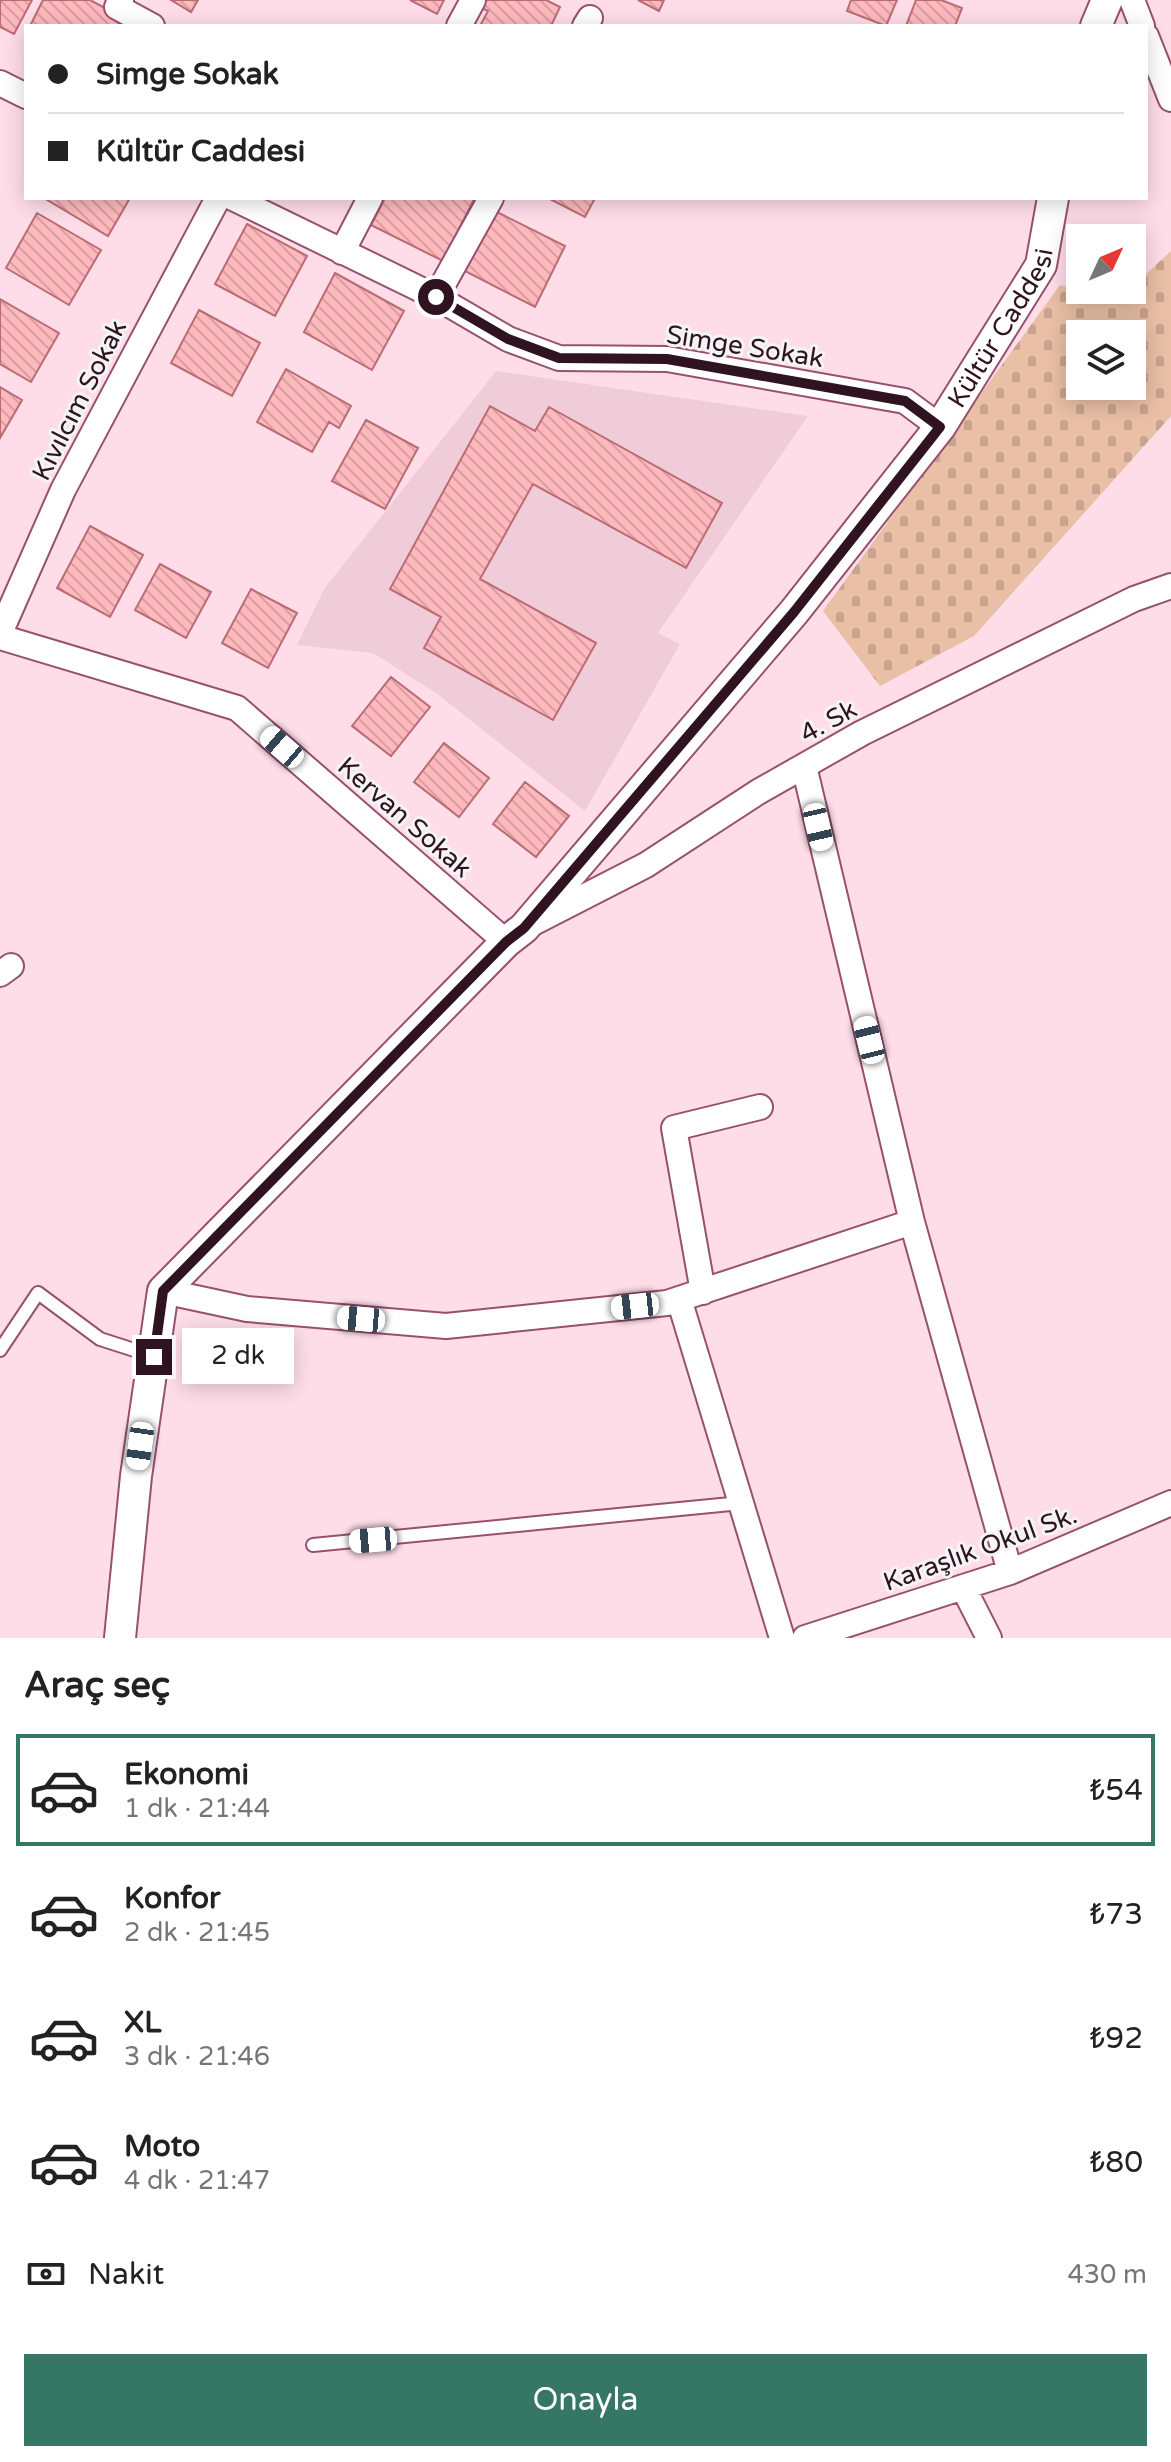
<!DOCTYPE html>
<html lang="tr">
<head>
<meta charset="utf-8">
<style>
  body { margin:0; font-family:"Varela Round",sans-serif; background:#f2f2f2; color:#222; height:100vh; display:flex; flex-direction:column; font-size:30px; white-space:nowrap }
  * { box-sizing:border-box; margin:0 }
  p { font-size:26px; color:#767676 }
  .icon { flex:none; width:44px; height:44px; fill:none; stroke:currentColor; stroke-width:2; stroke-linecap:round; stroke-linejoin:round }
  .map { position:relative; height:1638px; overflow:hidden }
  .details { display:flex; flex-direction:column; background:#fff; flex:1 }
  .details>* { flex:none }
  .guide { position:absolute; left:24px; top:24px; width:1124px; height:176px; border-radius:0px; box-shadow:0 4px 20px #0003; display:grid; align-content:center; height:176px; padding:0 24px; background:#fff }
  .needle { width:52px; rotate:46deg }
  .controls { position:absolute; left:1066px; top:224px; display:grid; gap:16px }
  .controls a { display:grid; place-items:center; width:80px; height:80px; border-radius:0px; background:#fff; box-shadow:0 4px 20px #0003; font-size:40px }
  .end { position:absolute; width:36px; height:36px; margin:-18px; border:10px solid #301320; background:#fff; box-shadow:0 0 0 4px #fff }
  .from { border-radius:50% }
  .bubble { position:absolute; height:56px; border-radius:0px; background:#fff; box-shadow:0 4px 20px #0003; font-size:26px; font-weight:600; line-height:56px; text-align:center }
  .car { position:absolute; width:24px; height:48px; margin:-24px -12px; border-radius:10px; box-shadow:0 0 6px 2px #0007; background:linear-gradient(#fff 24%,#345 0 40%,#fff 0 76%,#345 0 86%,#fff 0) }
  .guide b { display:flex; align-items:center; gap:28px; height:76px; font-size:30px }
  .guide b+b { border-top:2px solid #e0e0e0 }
  .guide i { width:20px; height:20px; background:#222 }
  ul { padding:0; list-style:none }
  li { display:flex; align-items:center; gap:24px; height:112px; margin:0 16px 12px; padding:0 8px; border:4px solid transparent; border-radius:0px }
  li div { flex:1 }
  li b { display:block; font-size:30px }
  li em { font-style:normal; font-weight:600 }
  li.current { border-color:#357665 }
  li>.icon { width:72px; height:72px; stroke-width:1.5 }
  h2 { padding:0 24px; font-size:36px; line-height:96px }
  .pay { display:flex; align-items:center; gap:20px; height:88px; padding:0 24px; font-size:30px }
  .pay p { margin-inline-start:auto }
  .cta { display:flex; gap:16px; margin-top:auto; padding:16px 24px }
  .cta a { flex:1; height:92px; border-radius:0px; background:#357665; color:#fff; font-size:32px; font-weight:600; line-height:92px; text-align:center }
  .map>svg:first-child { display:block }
  .built { fill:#f0ccd9 }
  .cemetery { fill:url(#cemetery-stones); fill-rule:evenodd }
  .building { fill:url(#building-back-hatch); stroke:#ba6c73; stroke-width:2 }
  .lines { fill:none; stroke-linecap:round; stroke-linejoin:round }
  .service-casing { stroke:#97516f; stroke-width:16 }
  .minor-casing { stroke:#97516f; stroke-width:28 }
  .tertiary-casing { stroke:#97516f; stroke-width:34 }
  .service { stroke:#fff; stroke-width:12 }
  .minor { stroke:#fff; stroke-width:24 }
  .tertiary { stroke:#fff; stroke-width:30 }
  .route { stroke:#301320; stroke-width:10 }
  .labels { text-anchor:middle; stroke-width:6; stroke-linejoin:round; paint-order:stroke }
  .street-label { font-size:26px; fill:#301320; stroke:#f4f4f4 }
</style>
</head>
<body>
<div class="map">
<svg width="1171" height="1638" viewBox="0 0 1171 1638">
  <defs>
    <pattern id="cemetery-stones" width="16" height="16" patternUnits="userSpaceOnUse" patternTransform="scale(2)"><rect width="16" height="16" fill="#e9bfa5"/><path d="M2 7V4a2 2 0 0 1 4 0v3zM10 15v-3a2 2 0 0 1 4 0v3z" fill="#c8a38e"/></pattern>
    <pattern id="building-back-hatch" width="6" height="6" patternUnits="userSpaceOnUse" patternTransform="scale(2)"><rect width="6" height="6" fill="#feb9be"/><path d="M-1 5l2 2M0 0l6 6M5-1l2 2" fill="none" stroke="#da9ea3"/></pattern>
  </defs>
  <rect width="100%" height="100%" fill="#fedde9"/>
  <!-- built -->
  <path class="built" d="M 496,371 L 808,416 L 658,633 L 680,644 L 585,811 L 436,693 L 373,653 L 297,645 L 324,589 Z"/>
  <!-- cemetery -->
  <path class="cemetery" d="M 1171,251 L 1171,416 L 974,636 L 880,686 L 823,611 L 1060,285 L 1118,300 ZM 1080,334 L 1132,334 L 1132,386 L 1080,386 Z"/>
  <!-- building -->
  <path class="building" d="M 0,0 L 32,0 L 14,34 L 0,27 Z
    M 43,0 L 90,0 L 122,17 L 117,26 L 30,26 Z
    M 171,0 L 198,0 L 191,12 Z
    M 410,0 L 444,0 L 437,14 Z
    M 478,0 L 546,0 L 560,7 L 551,26 L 480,26 L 488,11 L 475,5 Z
    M 638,0 L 664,0 L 659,11 Z
    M 851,0 L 897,0 L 886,26 L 847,11 Z
    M 916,0 L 941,0 L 962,8 L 955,26 L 906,26 Z
    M 44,198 L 130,198 L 108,236 Z
    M 385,198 L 471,198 L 474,199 L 443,261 L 371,225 Z
    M 548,198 L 595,198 L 585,217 Z
    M 495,211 L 565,246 L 535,307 L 465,271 Z
    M 37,213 L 101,250 L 69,305 L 6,268 Z
    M 247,224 L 307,256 L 275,316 L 215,284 Z
    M 335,273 L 404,311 L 372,370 L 304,332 Z
    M 0,299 L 59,333 L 31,382 L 0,364 Z
    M 199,310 L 260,343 L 232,396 L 171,363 Z
    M 286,369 L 351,406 L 339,428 L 329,422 L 312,452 L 257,422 Z
    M 0,387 L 22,400 L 0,438 Z
    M 490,406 L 535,431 L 549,407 L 722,503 L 686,568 L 533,484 L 480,579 L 596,643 L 553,720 L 424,648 L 441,617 L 390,589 Z
    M 366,420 L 418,448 L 385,509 L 332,481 Z
    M 90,526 L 143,555 L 110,617 L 57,588 Z
    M 160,564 L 211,592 L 186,638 L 135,610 Z
    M 251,589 L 297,613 L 268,668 L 222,643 Z
    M 391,677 L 430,707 L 391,756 L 352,726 Z
    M 444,743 L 489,778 L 459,817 L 414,782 Z
    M 525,782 L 569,816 L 536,857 L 493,824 Z"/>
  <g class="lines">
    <defs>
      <path id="service" d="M 0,1350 L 38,1293 L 100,1339 L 153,1356
        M 313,1545 L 741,1503"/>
      <path id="minor" d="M 121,0 L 117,7 L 152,26
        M 1132,0 L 1142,26
        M 459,26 L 473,0
        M 585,26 L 590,18
        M 1146,36 L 1171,99
        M 0,83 L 26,96
        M 233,198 L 436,297 L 508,339 L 559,358 L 667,359 L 905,401 L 940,427
        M 342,252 L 370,198
        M 436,297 L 491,198
        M 0,633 L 63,490 L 218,198
        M 0,637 L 237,708 L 506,942
        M 804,766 L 912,1222 L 1010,1572
        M 529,925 L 646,865 L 758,792 L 862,733 L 1134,599 L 1171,586
        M 0,974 L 11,966
        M 163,1291 L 247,1309 L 446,1326 L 667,1303 L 912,1222
        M 703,1292 L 674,1128 L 760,1107
        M 679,1299 L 782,1638
        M 963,1587 L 989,1638
        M 805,1638 L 1010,1572 L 1171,1503"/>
      <g id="tertiary">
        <path d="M 1096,26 L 1107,0"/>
        <path id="s1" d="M 120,1638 L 136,1476 L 163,1291 L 506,942 L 524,928 L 794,612 L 940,427 L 1041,265 L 1053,198"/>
      </g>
    </defs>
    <!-- service casing -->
    <use href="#service" class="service-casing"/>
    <!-- minor casing -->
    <use href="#minor" class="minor-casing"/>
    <!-- tertiary casing -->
    <use href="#tertiary" class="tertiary-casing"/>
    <!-- service -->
    <use href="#service" class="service"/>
    <!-- minor -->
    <use href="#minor" class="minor"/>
    <!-- tertiary -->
    <use href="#tertiary" class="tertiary"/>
  </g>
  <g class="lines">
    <!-- route -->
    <path class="route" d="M 154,1357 L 163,1291 L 506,942 L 524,928 L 794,612 L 940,427 L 905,401 L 667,359 L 559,358 L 508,339 L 436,297"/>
  </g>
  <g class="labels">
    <!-- street labels -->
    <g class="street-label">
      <text dy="9" stroke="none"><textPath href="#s1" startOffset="1630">Kültür Caddesi</textPath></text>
      <text transform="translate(745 346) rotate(9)" y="9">Simge Sokak</text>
      <text transform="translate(79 400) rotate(-63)" y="9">Kıvılcım Sokak</text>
      <text transform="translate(828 721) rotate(-29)" y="9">4. Sk</text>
      <text transform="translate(405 817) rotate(41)" y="9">Kervan Sokak</text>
      <text transform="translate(980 1548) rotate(-20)" y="9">Karaşlık Okul Sk.</text>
    </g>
  </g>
</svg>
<div class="controls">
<a><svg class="needle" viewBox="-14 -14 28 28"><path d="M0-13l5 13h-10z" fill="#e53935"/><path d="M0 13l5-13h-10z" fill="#767676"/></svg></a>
<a><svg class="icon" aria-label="layers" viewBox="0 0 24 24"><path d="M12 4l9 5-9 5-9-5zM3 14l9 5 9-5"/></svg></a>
</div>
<i class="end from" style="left:436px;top:297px"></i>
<i class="end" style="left:154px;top:1357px"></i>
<div class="bubble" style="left:182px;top:1328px;width:112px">2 dk</div>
<i class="car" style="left:282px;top:747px;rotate:311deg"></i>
<i class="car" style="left:818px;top:827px;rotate:167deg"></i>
<i class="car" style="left:869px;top:1040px;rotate:346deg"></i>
<i class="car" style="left:635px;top:1306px;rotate:264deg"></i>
<i class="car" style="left:361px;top:1319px;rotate:275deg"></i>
<i class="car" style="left:140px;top:1446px;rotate:188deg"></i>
<i class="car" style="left:373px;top:1540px;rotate:265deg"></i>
<div class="guide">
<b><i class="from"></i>Simge Sokak</b>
<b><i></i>Kültür Caddesi</b>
</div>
</div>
<section class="details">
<h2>Araç seç</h2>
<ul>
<li class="current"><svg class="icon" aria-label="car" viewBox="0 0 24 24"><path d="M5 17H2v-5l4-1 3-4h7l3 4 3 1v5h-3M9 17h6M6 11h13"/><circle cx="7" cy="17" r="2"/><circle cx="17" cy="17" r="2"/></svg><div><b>Ekonomi</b><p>1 dk · 21:44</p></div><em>₺54</em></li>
<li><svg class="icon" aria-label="car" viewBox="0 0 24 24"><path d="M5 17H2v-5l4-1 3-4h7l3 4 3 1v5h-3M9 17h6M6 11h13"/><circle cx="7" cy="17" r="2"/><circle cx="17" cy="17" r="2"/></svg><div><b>Konfor</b><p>2 dk · 21:45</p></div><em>₺73</em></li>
<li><svg class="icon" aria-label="car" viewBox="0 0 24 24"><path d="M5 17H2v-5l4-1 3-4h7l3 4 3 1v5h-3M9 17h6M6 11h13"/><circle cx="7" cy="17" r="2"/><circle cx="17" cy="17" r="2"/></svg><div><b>XL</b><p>3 dk · 21:46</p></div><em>₺92</em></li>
<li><svg class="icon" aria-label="car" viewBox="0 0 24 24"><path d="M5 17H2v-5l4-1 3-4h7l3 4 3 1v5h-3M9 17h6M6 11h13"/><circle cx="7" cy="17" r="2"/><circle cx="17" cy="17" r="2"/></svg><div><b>Moto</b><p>4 dk · 21:47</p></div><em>₺80</em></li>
</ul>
<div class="pay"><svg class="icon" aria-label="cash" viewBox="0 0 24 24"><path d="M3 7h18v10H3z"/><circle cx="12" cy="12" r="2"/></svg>Nakit<p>430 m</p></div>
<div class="cta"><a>Onayla</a></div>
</section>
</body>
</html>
